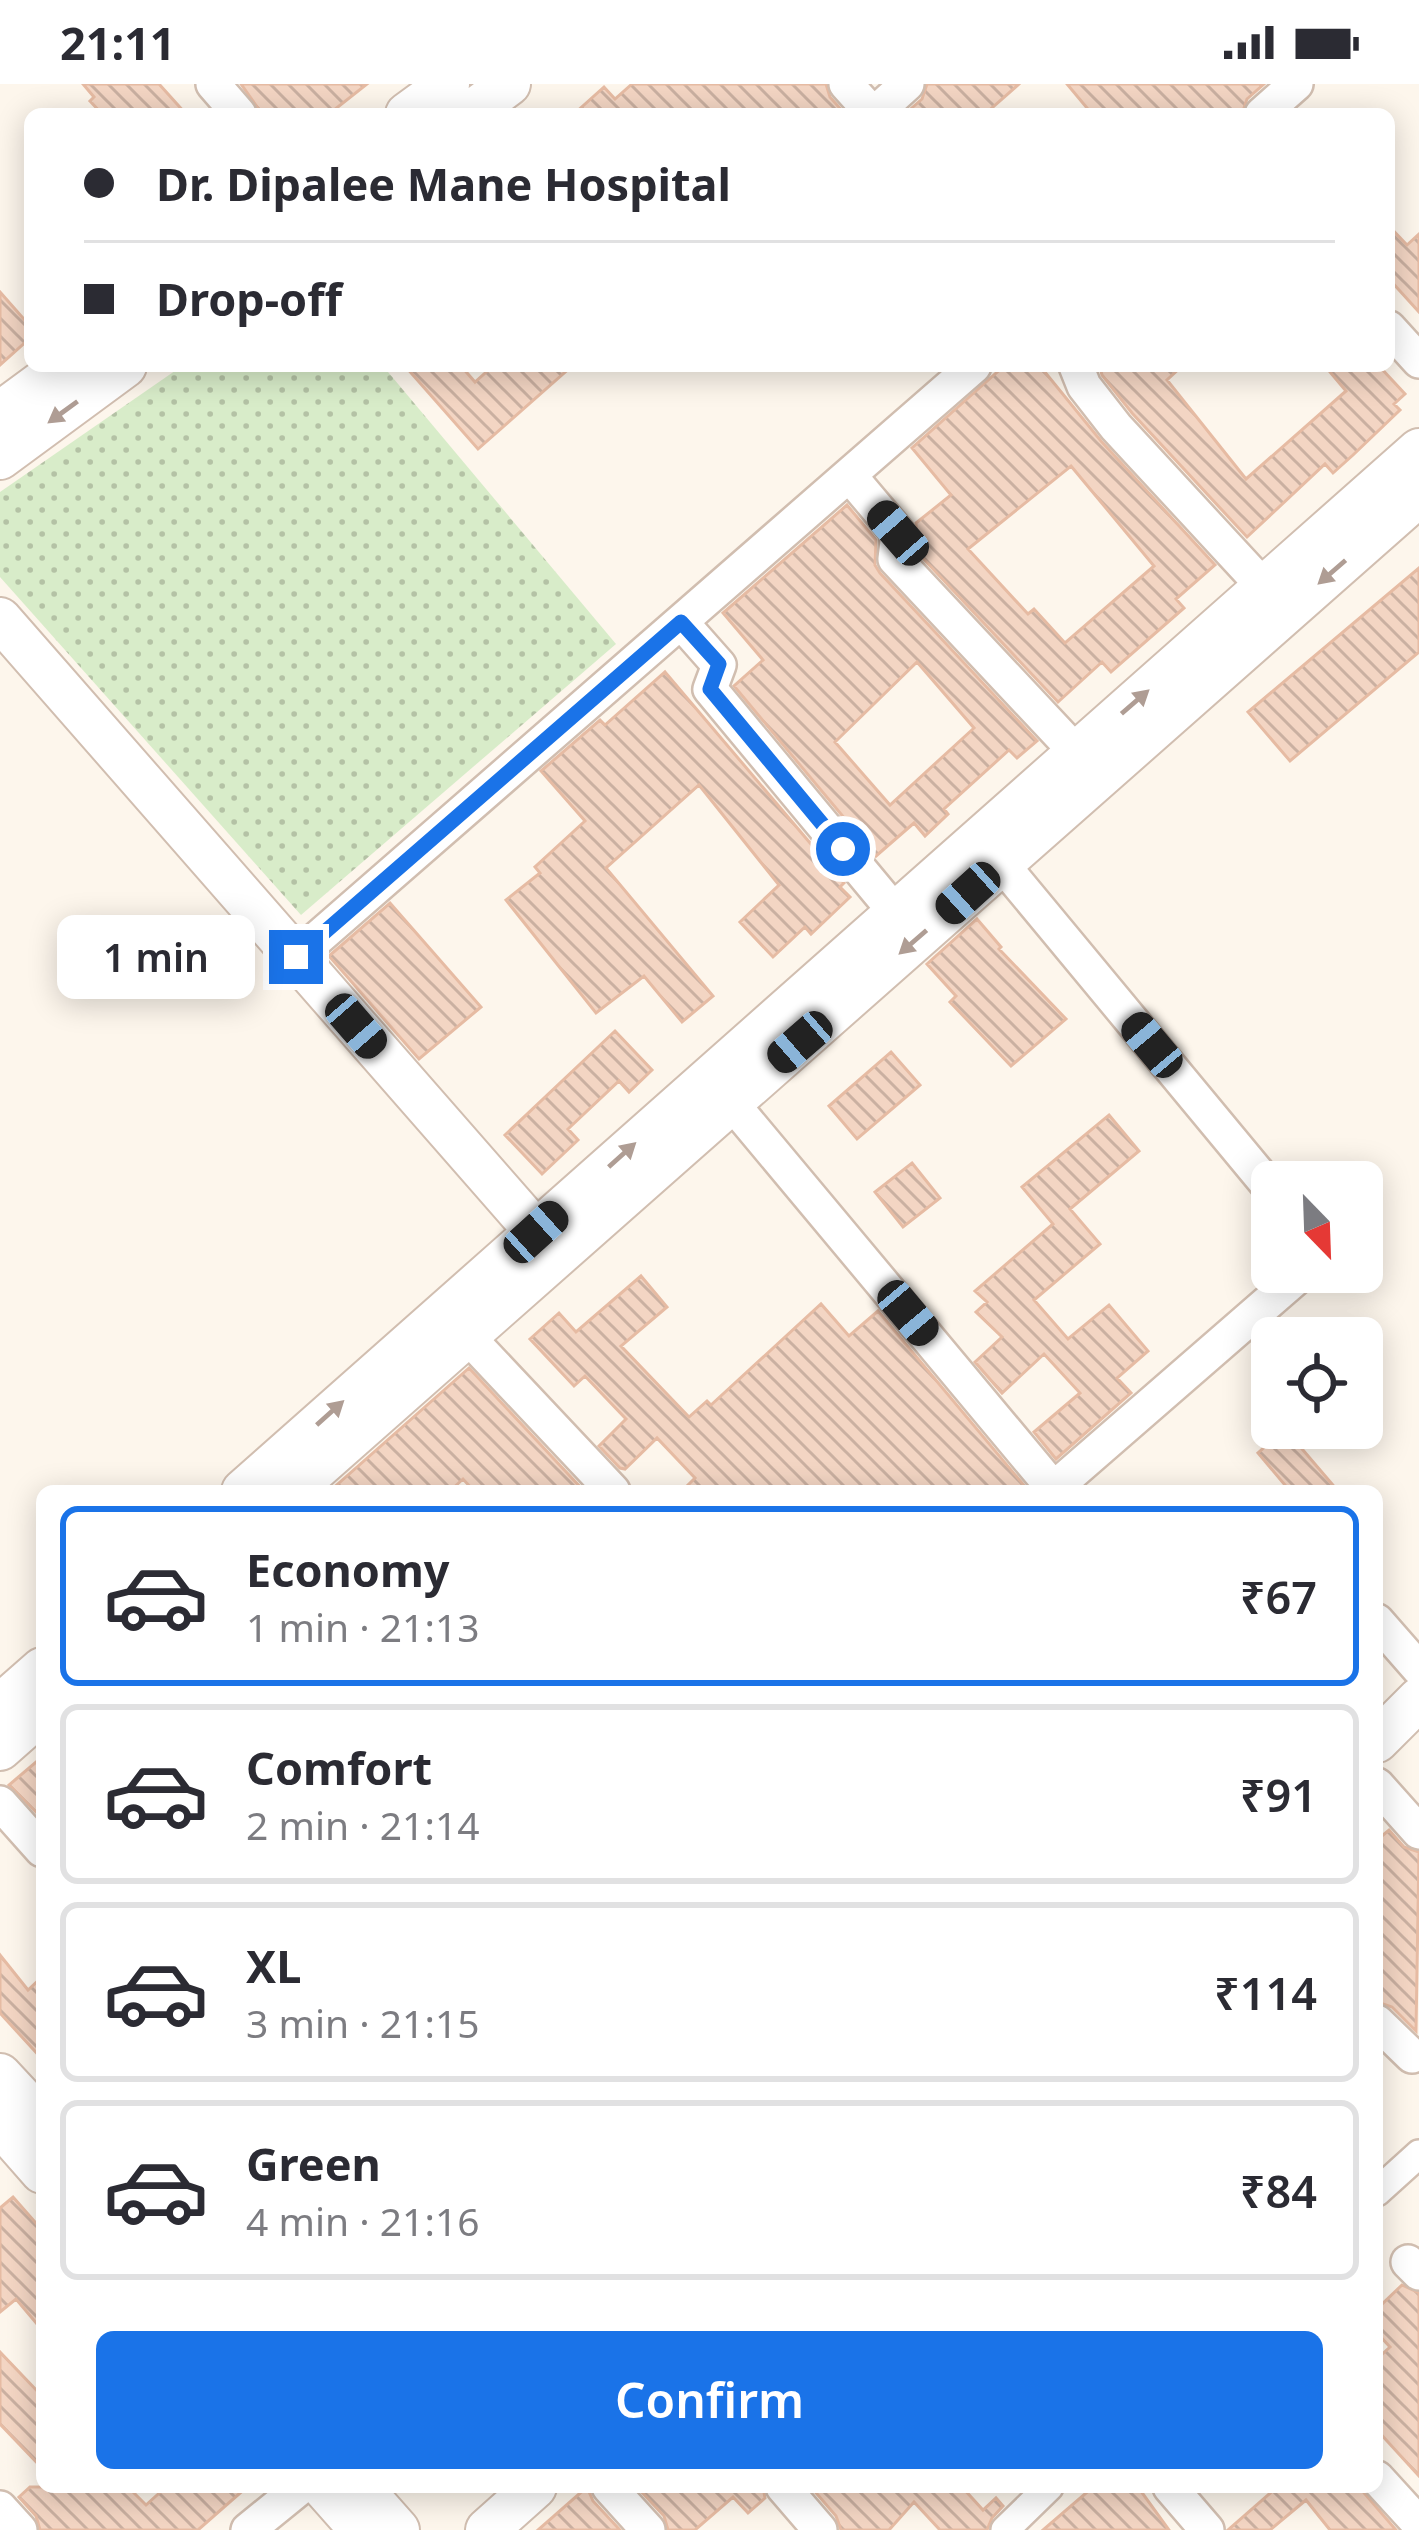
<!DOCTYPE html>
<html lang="en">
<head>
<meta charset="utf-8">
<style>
  body { margin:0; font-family:"Noto Sans",sans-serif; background:#f7f7f7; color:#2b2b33; height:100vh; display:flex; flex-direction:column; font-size:45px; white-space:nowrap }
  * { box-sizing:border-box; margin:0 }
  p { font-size:39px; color:#7c7c81 }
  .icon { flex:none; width:66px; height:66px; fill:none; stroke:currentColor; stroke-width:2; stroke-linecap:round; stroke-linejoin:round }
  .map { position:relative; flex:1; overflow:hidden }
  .sheet { position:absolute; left:36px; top:1401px; width:1347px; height:1008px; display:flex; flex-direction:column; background:#fff; border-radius:18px; box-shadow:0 6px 30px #0003 }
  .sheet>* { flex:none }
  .hud { position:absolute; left:24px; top:24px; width:1371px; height:264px; border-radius:18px; box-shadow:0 6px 30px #0003; display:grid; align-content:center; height:264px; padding:0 60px; background:#fff }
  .needle { width:78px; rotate:157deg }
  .tools { position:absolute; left:1251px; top:1077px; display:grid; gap:24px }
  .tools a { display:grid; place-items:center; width:132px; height:132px; border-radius:18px; background:#fff; box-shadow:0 6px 30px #0003; font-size:60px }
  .end { position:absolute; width:54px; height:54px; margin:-27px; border:15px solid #1a73e8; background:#fff; box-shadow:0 0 0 6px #fff }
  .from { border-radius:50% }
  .bubble { position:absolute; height:84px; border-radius:18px; background:#fff; box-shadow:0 6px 30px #0003; font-size:39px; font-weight:600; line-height:84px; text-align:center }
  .car { position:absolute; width:36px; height:72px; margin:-36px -18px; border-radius:15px; box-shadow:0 0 9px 3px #0007; background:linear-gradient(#222 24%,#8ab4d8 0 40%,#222 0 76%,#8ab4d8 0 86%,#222 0) }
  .hud b { display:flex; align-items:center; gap:42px; height:114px; font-size:45px }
  .hud b+b { border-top:3px solid #e1e1e2 }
  .hud i { width:30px; height:30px; background:#2b2b33 }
  ul { padding:21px 0 0; list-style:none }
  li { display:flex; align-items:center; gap:36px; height:180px; margin:0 24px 18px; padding:0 36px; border:6px solid #e1e1e2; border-radius:18px }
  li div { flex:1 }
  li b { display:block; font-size:45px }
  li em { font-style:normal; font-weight:600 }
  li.selected { border-color:#1a73e8 }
  li>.icon { width:108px; height:108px; stroke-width:1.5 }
  .action { display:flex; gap:24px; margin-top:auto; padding:24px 60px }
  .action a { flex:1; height:138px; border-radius:18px; background:#1a73e8; color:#fff; font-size:48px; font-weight:600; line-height:138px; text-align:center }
  .status { display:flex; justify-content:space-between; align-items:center; height:84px; padding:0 60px; background:#fff; direction:ltr }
  .status svg { height:33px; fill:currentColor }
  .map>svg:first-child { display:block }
  .park { fill:url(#park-dots) }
  .building { fill:url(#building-back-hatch); stroke:#e6bba3; stroke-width:3; fill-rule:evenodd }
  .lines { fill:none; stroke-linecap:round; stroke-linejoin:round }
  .pedestrian-casing { stroke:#d1beb0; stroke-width:32 }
  .minor-casing { stroke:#d1beb0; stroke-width:38 }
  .tertiary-casing { stroke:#d1beb0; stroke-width:46 }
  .pedestrian { stroke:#fff; stroke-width:27 }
  .minor { stroke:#fff; stroke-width:33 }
  .tertiary { stroke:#fff; stroke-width:42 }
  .oneway { fill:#af9d94 }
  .route { stroke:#1a73e8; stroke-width:15 }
</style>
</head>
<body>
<div class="status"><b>21:11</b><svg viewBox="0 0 49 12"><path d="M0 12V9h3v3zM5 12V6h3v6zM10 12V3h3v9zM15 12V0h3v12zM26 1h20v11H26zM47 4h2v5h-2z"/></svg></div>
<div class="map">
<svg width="1419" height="2446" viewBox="0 0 1419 2446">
  <defs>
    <pattern id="park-dots" width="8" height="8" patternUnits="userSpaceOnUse" patternTransform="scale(3)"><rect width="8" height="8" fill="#d8ecc9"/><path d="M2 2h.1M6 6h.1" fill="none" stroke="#b4c2a5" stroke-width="1.8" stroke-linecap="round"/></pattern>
    <pattern id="building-back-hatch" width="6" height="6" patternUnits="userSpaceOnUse" patternTransform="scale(3)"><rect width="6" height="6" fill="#f3d5c3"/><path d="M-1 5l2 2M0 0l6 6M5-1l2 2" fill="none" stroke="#cab0a1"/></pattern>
  </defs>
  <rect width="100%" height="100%" fill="#fdf6ec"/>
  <!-- park -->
  <path class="park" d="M 182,282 L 383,282 L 616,560 L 301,831 L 0,493 L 0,408 Z"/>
  <!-- building -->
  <path class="building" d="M 83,0 L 159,0 L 186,30 L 102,30 L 90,17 L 94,13 Z
    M 241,0 L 367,0 L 329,30 L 262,30 Z
    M 632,0 L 826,0 L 830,13 L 845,30 L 574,30 L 604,3 L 615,15 Z
    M 927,0 L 1019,0 L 985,30 L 905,30 L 922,15 Z
    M 1067,0 L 1264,0 L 1247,15 L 1242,30 L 1092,30 Z
    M 1389,142 L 1407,161 L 1419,150 L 1419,228 L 1389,195 Z
    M 0,208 L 30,242 L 30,254 L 0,281 Z
    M 405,282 L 461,282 L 475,298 L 493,282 L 572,282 L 478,365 Z
    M 1004,282 L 1040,282 L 1101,357 L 1215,481 L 1176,515 L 1184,524 L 1111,588 L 1102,578 L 1058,618 L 917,468 L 916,439 L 951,411 L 912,364 ZM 1071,382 L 1154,482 L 1065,559 L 1034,525 L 1028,530 L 968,465 Z
    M 1107,282 L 1182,282 L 1167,296 L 1246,395 L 1346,307 L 1325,282 L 1379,282 L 1405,310 L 1394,320 L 1400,326 L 1353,371 L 1333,389 L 1325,380 L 1247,453 L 1132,329 L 1102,291 L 1101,287 Z
    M 847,421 L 876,456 L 875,481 L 880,489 L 1037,657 L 1017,674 L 1009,666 L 944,725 L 948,730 L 925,752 L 914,739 L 876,772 L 734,602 L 763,576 L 723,529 ZM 917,578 L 974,644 L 890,721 L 835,658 Z
    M 1419,484 L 1419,568 L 1290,677 L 1248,628 Z
    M 665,588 L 844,799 L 840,803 L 850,813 L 811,850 L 805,843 L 773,873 L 740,838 L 779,801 L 699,701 L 606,784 L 713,912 L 682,938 L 644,892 L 596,929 L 506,816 L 540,789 L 535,783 L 585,737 L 541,687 L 600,636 L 605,641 Z
    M 390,819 L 481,923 L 419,975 L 329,872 Z
    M 977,835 L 1001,863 L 999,865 L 1066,935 L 1011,982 L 950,918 L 956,912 L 927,880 Z
    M 615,947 L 652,986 L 629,1008 L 619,997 L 568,1045 L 578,1056 L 542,1090 L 505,1051 Z
    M 891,968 L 920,1001 L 857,1055 L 829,1022 Z
    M 1109,1031 L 1139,1067 L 1070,1125 L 1100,1160 L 1034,1216 L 1068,1255 L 1109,1221 L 1148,1267 L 1117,1294 L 1131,1309 L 1056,1375 L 1034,1348 L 1080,1309 L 1044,1270 L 1002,1309 L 975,1278 L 1002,1253 L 976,1228 L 987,1218 L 975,1207 L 1053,1140 L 1022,1103 Z
    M 912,1079 L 940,1114 L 903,1143 L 875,1108 Z
    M 641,1192 L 667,1223 L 621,1262 L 689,1333 L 707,1317 L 711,1321 L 821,1220 L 849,1252 L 878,1227 L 1027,1405 L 682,1407 L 695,1394 L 657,1354 L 625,1385 L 620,1384 L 599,1362 L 626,1335 L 585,1292 L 574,1302 L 530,1255 L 559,1229 L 576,1248 Z
    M 469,1284 L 584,1407 L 474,1407 L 463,1395 L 450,1407 L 330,1407 Z
    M 1285,1345 L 1338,1407 L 1290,1407 L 1258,1369 Z
    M 42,1673 L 42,1734 L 9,1701 Z
    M 1389,1746 L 1404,1763 L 1419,1768 L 1416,1947 L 1392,1923 L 1377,1918 L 1377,1756 Z
    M 0,1871 L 28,1906 L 42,1893 L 42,1975 L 0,1929 Z
    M 13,2113 L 42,2146 L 42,2246 L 16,2215 L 0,2228 L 0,2124 Z
    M 1402,2201 L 1419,2209 L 1419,2392 L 1377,2346 L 1377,2275 L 1390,2263 L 1377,2249 L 1377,2225 Z
    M 0,2268 L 42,2312 L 42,2384 L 0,2340 Z
    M 30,2403 L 128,2403 L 146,2421 L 166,2403 L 247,2403 L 198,2446 L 40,2446 L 36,2432 L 19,2413 Z
    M 587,2403 L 593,2417 L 620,2446 L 538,2446 Z
    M 637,2403 L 763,2403 L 765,2414 L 748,2429 L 733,2413 L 695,2446 L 668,2446 L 664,2432 Z
    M 811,2403 L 962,2403 L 983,2426 L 996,2414 L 1003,2422 L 992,2434 L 987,2446 L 940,2446 L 914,2418 L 889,2446 L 841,2446 L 836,2432 Z
    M 1093,2403 L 1138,2403 L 1169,2446 L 1043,2446 Z
    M 1277,2403 L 1359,2403 L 1396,2446 L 1330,2446 L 1306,2416 L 1270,2446 L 1228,2446 Z"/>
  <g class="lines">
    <defs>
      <path id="pedestrian" d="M 1377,2108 L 1419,2070
        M 1005,2446 L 1049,2403"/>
      <path id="minor" d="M 213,0 L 239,30
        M 846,0 L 873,30
        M 874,30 L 907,0
        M 1262,30 L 1296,0
        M 1389,244 L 1419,277
        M 1076,282 L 1084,302 L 1116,343 L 1264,503
        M 849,391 L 898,449 L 895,475 L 1077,669
        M 681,538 L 719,581 L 710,605 L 896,829
        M 986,761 L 1272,1106
        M 296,873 L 974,282
        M 715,999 L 1054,1405
        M 450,1234 L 613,1407
        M 1051,1407 L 1303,1188
        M 1377,1537 L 1419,1585
        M 1377,1701 L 1419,1748
        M 0,1719 L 42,1766
        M 1377,1938 L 1412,1972
        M 1408,2178 L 1419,2189
        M 1377,2394 L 1419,2440
        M 609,2403 L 648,2446
        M 783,2403 L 820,2446
        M 1170,2403 L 1207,2446
        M 0,2424 L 20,2446
        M 248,2446 L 301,2403"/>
      <path id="tertiary" d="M 407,30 L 448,0
        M 469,30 L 509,0
        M 0,329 L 64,282
        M 0,374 L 125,282
        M 0,535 L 555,1169
        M 243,1407 L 1419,366
        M 291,1407 L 1419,411
        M 0,1622 L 42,1585
        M 1377,1657 L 1419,1615
        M 0,1665 L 42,1628
        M 0,1991 L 42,2036
        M 0,2040 L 42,2088
        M 323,2403 L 361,2446
        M 360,2403 L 398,2446
        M 487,2446 L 535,2403"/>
    </defs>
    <!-- pedestrian casing -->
    <use href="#pedestrian" class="pedestrian-casing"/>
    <!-- minor casing -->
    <use href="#minor" class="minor-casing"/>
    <!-- tertiary casing -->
    <use href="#tertiary" class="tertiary-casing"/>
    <!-- pedestrian -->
    <use href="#pedestrian" class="pedestrian"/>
    <!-- minor -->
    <use href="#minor" class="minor"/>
    <!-- tertiary -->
    <use href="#tertiary" class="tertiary"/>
  </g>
  <!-- one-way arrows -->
  <defs><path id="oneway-solid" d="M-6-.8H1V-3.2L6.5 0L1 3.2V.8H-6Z" transform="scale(3)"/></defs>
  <g class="oneway">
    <use href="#oneway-solid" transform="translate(63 328) rotate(144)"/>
    <use href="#oneway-solid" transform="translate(1332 488) rotate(139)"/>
    <use href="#oneway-solid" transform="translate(1135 618) rotate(-41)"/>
    <use href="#oneway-solid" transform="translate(913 858) rotate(139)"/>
    <use href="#oneway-solid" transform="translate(622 1071) rotate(-42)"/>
    <use href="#oneway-solid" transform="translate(330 1329) rotate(-42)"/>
  </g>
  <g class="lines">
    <!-- route -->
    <path class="route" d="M 296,873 L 681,538 L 719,580 L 710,605 L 843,765"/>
  </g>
</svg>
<div class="tools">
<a><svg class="needle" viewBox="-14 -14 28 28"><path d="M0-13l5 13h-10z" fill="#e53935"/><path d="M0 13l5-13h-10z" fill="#7c7c81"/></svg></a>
<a><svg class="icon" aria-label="locate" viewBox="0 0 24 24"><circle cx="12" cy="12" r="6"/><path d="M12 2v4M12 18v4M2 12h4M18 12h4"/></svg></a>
</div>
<i class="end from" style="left:843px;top:765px"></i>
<i class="end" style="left:296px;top:873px"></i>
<div class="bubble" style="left:57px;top:831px;width:198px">1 min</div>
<i class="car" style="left:898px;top:449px;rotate:319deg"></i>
<i class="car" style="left:968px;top:809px;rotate:228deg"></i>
<i class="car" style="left:356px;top:942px;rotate:139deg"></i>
<i class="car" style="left:800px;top:958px;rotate:229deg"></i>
<i class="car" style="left:1152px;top:961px;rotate:320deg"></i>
<i class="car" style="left:536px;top:1148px;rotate:48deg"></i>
<i class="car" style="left:908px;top:1229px;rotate:140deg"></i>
<div class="hud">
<b><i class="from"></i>Dr. Dipalee Mane Hospital</b>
<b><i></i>Drop-off</b>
</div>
<section class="sheet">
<ul>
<li class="selected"><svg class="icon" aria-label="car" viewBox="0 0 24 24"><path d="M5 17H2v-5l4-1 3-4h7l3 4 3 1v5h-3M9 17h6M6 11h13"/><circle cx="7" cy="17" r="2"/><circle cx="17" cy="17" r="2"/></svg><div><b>Economy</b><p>1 min · 21:13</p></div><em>₹67</em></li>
<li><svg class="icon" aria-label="car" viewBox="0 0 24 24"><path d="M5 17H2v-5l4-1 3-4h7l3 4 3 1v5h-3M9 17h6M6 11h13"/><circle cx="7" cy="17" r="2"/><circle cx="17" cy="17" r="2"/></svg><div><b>Comfort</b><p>2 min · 21:14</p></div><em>₹91</em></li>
<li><svg class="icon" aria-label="car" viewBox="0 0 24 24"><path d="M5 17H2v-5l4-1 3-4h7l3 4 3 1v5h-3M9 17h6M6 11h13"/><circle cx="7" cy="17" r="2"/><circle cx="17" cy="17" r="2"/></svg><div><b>XL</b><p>3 min · 21:15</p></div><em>₹114</em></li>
<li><svg class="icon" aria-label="car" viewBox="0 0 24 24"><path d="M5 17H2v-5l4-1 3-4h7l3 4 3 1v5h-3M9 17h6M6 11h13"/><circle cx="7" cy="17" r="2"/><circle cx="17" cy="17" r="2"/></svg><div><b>Green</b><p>4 min · 21:16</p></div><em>₹84</em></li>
</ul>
<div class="action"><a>Confirm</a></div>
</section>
</div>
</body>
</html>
